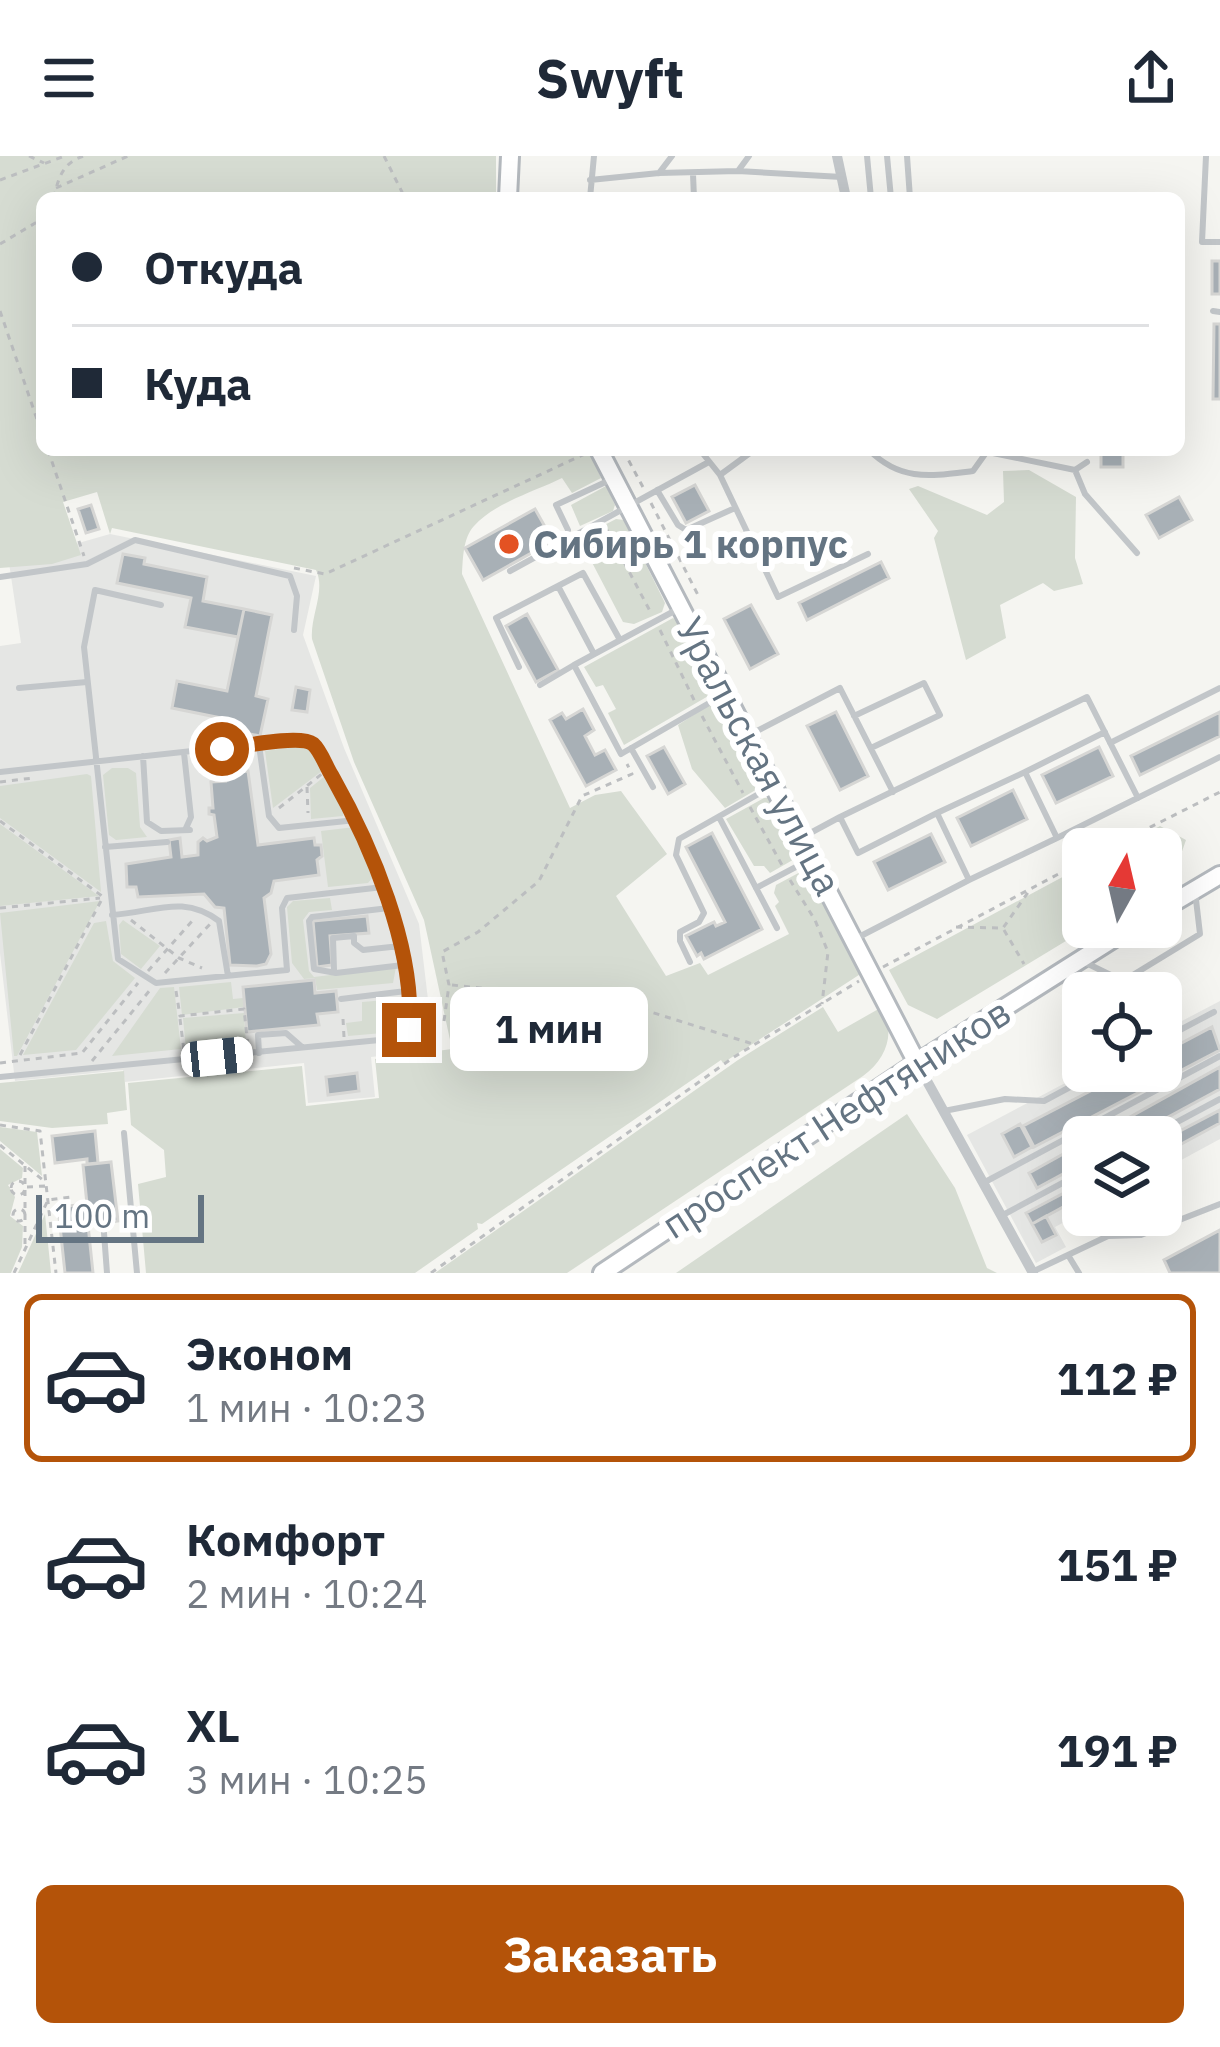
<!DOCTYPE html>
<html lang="ru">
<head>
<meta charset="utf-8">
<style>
  body { margin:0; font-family:"IBM Plex Sans",sans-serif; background:#f2f2f3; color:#1f2937; height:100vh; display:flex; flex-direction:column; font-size:45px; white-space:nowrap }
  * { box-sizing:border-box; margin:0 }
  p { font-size:39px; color:#747a83 }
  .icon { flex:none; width:66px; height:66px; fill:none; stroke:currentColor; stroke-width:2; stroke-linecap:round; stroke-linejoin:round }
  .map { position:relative; height:1117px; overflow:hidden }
  .side { display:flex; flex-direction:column; background:#fff; flex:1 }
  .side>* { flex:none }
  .banner { position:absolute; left:36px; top:36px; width:1149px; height:264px; border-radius:18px; box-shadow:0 12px 48px #0002; display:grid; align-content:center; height:264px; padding:0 36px; background:#fff }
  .needle { width:78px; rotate:8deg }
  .tools { position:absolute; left:1062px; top:672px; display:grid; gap:24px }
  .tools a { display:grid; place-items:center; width:120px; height:120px; border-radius:18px; background:#fff; box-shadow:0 12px 48px #0002; font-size:60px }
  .scale { position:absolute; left:36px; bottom:30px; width:168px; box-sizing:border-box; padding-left:12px; border:6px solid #647482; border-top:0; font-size:33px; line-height:42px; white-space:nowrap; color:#647482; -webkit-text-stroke:9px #fff; paint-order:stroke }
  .end { position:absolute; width:54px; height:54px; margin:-27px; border:15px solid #b45309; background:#fff; box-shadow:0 0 0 6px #fff }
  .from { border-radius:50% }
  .bubble { position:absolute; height:84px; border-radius:18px; background:#fff; box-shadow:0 12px 48px #0002; font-size:39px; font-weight:800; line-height:84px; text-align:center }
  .car { position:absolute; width:36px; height:72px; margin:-36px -18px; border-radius:15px; box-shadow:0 0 9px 3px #0007; background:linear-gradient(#fff 24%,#345 0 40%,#fff 0 76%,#345 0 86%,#fff 0) }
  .banner b { display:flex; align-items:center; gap:42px; height:114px; font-size:45px }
  .banner b+b { border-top:3px solid #e0e1e3 }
  .banner i { width:30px; height:30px; background:#1f2937 }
  ul { padding:21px 0 0; list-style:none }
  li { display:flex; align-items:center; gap:36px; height:168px; margin:0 24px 18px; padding:0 12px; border:6px solid transparent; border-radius:18px }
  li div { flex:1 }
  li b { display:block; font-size:45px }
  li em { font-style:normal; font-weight:800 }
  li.on { border-color:#b45309 }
  li>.icon { width:108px; height:108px; stroke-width:1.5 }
  .cta { display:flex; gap:24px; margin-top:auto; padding:24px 36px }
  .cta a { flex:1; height:138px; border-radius:18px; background:#b45309; color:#fff; font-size:48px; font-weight:800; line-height:138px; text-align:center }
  header { display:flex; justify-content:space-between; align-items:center; height:156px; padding:0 36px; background:#fff; font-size:54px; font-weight:800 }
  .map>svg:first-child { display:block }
  .built { fill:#e5e6e4 }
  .green { fill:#d6dcd2 }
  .building { fill:#a8b0b6; stroke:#d6d6d4; stroke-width:3 }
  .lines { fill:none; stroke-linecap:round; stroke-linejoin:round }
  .secondary-casing { stroke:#b4b9be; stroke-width:22 }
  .path { stroke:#bcbec0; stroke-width:3; stroke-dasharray:6 6; stroke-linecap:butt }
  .lane { stroke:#c2c6c9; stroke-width:6 }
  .street { stroke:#c2c6c9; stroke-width:10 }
  .secondary { stroke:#fff; stroke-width:16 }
  .route { stroke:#b45309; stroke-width:15 }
  .poi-dot { fill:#e35223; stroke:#fff; stroke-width:4.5 }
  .labels { text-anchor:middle; stroke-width:12; stroke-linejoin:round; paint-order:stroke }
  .poi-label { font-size:39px; font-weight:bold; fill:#647482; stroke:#fff; text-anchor:start }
  .street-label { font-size:39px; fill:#647482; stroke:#fff }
</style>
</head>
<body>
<header><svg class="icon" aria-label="menu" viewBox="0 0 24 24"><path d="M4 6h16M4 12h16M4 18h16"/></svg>Swyft<svg class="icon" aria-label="share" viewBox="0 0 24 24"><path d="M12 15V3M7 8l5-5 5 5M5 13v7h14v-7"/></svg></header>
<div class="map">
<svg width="1220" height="1117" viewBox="0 0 1220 1117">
  <rect width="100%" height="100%" fill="#f5f5f1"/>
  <!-- built -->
  <path class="built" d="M 110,378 L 316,420 L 303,479 L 344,592 L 419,768 L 434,894 L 371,901 L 375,941 L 308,947 L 304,907 L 125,926 L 123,914 L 15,925 L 0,797 L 0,490 L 21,487 L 9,407 Z
    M 1220,845 L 1220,983 L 1161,1015 L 1161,981 L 1083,981 L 1083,1056 L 1055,1071 L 1066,1091 L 1036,1107 L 967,979 L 1088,915 L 1161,915 L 1161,876 Z"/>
  <!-- green -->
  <path class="green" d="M 0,0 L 496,0 L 496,42 L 42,42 L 42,294 L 590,294 L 601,322 L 572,337 L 562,322 C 536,335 494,347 474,370 C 463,382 463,402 462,418 L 570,652 L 595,639 L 621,635 L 667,698 L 616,740 L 666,820 L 700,807 L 708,819 L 789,778 L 775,750 L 779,746 L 774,737 L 776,729 L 806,713 L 862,817 L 723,907 L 721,904 L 482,1068 L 477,1067 L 478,1073 L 415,1117 L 146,1117 L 138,1028 L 166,1021 L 164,994 L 131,969 L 128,927 L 302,910 L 306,950 L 379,942 L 375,903 L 452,893 L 424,764 L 354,606 L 312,483 C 310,460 326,435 316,414 L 112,372 L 110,378 L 97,336 L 63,346 L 81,399 L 52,408 L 0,412 Z
    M 1029,314 L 1076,341 L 1075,402 L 1083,428 L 1054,435 L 1043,427 L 1000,449 L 1006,482 L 966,504 L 934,382 L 938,375 L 909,333 L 918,330 L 987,359 L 1004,346 L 1003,315 Z
    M 606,330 L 615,349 L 613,355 L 580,370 L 571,349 Z
    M 616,363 L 624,364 L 665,447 L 662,456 L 634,468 L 623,466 L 585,393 L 587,378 Z
    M 673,462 L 678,465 L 710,539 L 624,589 L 608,557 L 616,553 L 603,529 L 596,531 L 584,511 Z
    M 712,547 L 719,548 L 761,625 L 759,632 L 725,652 L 692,613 L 678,569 Z
    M 300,590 L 314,596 L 322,615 L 273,652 L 265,595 Z
    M 112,612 L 128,612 L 136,617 L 140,671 L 147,681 L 116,684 L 109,679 L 103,619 Z
    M 87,618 L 91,620 L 101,736 L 0,662 L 0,630 Z
    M 325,620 L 343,654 L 343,660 L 311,663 L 310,632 Z
    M 764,642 L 770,642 L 798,701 L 770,717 L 764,710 L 754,710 L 726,663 Z
    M 0,668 L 99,740 L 0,750 Z
    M 1160,670 L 1186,684 L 1173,721 L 1161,728 L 1161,693 L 1116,693 Z
    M 355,671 L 374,720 L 368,727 L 328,731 L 321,675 Z
    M 1083,710 L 1083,771 L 1089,771 L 937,863 L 908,849 L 889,814 Z
    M 330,742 L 332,754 L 309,756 L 303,764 L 309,815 L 314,821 L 396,811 L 393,827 L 317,834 L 315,822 L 304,823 L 292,807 L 287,751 L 293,745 Z
    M 100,745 L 17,900 L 14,900 L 0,757 Z
    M 123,764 L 160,790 L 141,813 L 121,798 L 119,769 Z
    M 106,765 L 113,805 L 135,822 L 76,894 L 23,899 L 94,767 Z
    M 231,826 L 233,843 L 243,842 L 244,851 L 182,859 L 179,831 Z
    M 174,831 L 181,893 L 112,900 L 160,832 Z
    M 398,843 L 402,866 L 394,876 L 348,880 L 346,867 L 362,865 L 362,846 Z
    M 823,851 L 838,876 L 882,851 C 896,878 886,903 863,920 L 567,1117 L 435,1117 L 738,904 Z
    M 244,857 L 246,889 L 186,894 L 183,862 Z
    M 124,915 L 127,954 L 107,957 L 108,968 L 52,972 L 0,965 L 0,927 Z
    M 907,958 L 955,1032 L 987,1112 L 997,1117 L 676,1117 Z
    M 0,971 L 37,976 L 42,1020 L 0,985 Z
    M 0,993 L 23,1012 L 22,1022 L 8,1029 L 15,1041 L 10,1060 L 23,1070 L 22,1091 L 11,1117 L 0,1117 Z
    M 45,1058 L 51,1117 L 18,1117 Z"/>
  <!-- building -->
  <path class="building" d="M 1212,105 L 1220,105 L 1220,138 L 1212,138 Z
    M 1214,168 L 1220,168 L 1220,243 L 1213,243 Z
    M 1101,294 L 1123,294 L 1123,311 L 1101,311 Z
    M 695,329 L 709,355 L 686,367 L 672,341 Z
    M 1179,341 L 1192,364 L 1159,382 L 1146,359 Z
    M 91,349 L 99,373 L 86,377 L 78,353 Z
    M 535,353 L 553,385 L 483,424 L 465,392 Z
    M 123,398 L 145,402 L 144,408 L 207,421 L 203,445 L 244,453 L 238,481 L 185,471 L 191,442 L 117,427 Z
    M 881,406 L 889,422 L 807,464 L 799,447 Z
    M 751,449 L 778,498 L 750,513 L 724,463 Z
    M 244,453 L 272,459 L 256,540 L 268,543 L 260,580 L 219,572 L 221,562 L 172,552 L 177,525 L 227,535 Z
    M 527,458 L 558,514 L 536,526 L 506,470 Z
    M 296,531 L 310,534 L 307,556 L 292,554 Z
    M 583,553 L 594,574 L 585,580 L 595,599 L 605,594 L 616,614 L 586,630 L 550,564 L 562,557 L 566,563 Z
    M 836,556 L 868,620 L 840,634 L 807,570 Z
    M 1220,556 L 1220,580 L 1140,619 L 1131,600 Z
    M 664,591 L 685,628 L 668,638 L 647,600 Z
    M 1099,591 L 1113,620 L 1056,647 L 1042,619 Z
    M 248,615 L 258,689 L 314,682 L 315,689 L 321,689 L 322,700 L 317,704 L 319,719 L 274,725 L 271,737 L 264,742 L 271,798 L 266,808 L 257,810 L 230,809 L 224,752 L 215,751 L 204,738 L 138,741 L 136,731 L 127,731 L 126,708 L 171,701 L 169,684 L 180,682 L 182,701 L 198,699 L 198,686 L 203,682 L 207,685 L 217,681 L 214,659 L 209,658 L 209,652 L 213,652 L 211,626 L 226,625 L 230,617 Z
    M 1013,634 L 1027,663 L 971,690 L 957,662 Z
    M 712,677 L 762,773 L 704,803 L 701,797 L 697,800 L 686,780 L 714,766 L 716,770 L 725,766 L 686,691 Z
    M 931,678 L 945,706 L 888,734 L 874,706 Z
    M 367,760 L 369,777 L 330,780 L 332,809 L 317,811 L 313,765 Z
    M 1158,818 L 1168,834 L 1161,838 L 1128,837 Z
    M 314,824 L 315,837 L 336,835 L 338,856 L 317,858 L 319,869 L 247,876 L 243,831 Z
    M 1212,871 L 1220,894 L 1034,991 L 1023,970 L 1129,915 L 1161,915 L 1161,898 Z
    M 1220,911 L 1220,933 L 1131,981 L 1094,981 Z
    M 357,917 L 359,935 L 328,939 L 326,921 Z
    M 1220,954 L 1220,967 L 1161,999 L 1161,985 Z
    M 1020,968 L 1032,991 L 1014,1001 L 1002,978 Z
    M 95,975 L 98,1007 L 87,1008 L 87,1003 L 55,1007 L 52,980 Z
    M 1083,987 L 1083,1007 L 1037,1032 L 1029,1017 Z
    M 111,1006 L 118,1065 L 88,1069 L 93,1117 L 65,1117 L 58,1051 L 87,1048 L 83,1009 Z
    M 1083,1027 L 1083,1040 L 1032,1068 L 1026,1057 Z
    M 1046,1060 L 1056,1079 L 1042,1086 L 1032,1068 Z
    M 1220,1074 L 1220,1117 L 1170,1117 L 1164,1104 Z"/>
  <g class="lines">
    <defs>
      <path id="secondary" d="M 508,42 L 510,0
        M 599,294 L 917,907
        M 1161,754 L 1220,719
        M 602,1117 L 917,907 L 1132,771"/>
    </defs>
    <!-- secondary casing -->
    <use href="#secondary" class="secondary-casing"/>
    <!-- path -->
    <path class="path" d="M 29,0 L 44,7
      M 384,0 L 405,42
      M 0,24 L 65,0
      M 56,32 L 128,0
      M 54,42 C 58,22 63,6 84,0
      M 0,88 L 42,63
      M 0,155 L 42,278
      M 48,294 L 84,400
      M 623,294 L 644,333
      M 651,347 L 699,441
      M 607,374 L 650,455
      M 294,412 L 325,418 L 587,297
      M 660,474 L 695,546
      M 702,560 L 743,637
      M 0,626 L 33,622
      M 307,631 L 308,657
      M 750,651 L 783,711
      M 279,652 L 323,617
      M 0,665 L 102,740
      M 1107,693 L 1220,636
      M 790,724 L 815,764 L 828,796 L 822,848
      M 0,752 L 100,742
      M 131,764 L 179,802 L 202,812
      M 956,771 L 1003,772 L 1029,735
      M 1004,774 L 1024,808
      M 883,811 L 1083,705
      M 148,815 L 193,764
      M 165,817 L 211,767
      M 452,829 L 622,847 L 753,888
      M 176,835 L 180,860 L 244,853 L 248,891
      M 180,863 L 184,895
      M 343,863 L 344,881
      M 444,865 L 449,829 L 442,796 L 478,776 L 539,725 L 582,640 L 632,618 L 627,608
      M 20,899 L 102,743
      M 92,905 L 150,834
      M 0,907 L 82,897 L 138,827
      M 0,969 L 40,975 L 56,1117
      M 0,989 L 44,1025
      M 25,1010 L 25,1091
      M11 1032a7 7 0 1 1 14 0a7 7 0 1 1-14 0Z
      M 27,1031 L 46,1030
      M13 1059a6 6 0 1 1 12 0a6 6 0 1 1-12 0Z
      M 14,1117 L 48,1044 L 72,1041
      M 431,1117 L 734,901 L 859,825"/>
    <!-- lane -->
    <path class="lane" d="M 867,0 L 871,42
      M 887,0 L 891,42
      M 907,0 L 910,42
      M 1206,0 L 1202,86 L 1220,86
      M 738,15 L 749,0
      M 659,17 L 672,0
      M 693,18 L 694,42
      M 590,24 L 659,17 L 738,15 L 842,21
      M 590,42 L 594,0
      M 1213,155 L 1220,156
      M 700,294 L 720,319 L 778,441 L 868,398
      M 869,294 C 901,326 931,320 973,315 L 988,294
      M 923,295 L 988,296 L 1075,314 L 1087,306
      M 1075,314 L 1085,338 L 1137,397
      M 720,319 L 754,294
      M 657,334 L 678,369 L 686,374 L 735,352
      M 568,374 L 556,349 L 610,324
      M 510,415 L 707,307
      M 0,421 L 87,408 L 135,384 L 290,420 L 297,440 L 294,474
      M 558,430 L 594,498
      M 161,449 L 95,434 L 84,491 L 118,803 L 156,827 L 287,814 L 282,752 L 287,742 L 383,731
      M 678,453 L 574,509 L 621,598 L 723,539
      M 519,511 L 496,462 L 583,417 L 620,484
      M 540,529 L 574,509
      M 19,532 L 87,526
      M 854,560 L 924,527 L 940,559 L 871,592
      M 1105,576 L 1025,616 L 1057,682 L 1220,601
      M 749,579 L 840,532 L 893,636
      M 1110,587 L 1220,532
      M 259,589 L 269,660 L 279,672 L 356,664
      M 631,592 L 653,631
      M 143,600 L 147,666 L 161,675 L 190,674 L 186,672 L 191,661 L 184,597
      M 0,616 L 301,583 L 310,586 C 323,599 330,618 340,634 C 381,708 400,785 410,868 L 400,882 L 0,921
      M 1025,616 L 937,657 L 969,724 L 1057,682
      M 937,657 L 858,697 L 840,661 L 1087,541 L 1138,642
      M 719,661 L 777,772
      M 801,682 L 840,661
      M 105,691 L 167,686
      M 756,732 L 811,703
      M 389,752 L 312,761 L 309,765 L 314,813 L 336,817 L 403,809
      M 112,759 C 155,756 183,738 219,765 L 228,820
      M 855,783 L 969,724
      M 1082,805 L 1123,825 L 1200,778 L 1195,735
      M 690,806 L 680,785 L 680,776 L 699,766 L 704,757 L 676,699 L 679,683 L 769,632
      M 334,814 L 333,782 L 354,780 L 354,787 L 363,794 L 400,790
      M 341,843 L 406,835
      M 1161,884 L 1214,856
      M 259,897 L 258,879 L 286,877 L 302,891
      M 944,955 L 1005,943 L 1044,945 L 1100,915
      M 124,977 L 137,1117
      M 1149,981 L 1220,943
      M 985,1026 L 1220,900
      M 1001,1060 L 1083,1016
      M 104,1077 L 107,1117
      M 1068,1099 L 1079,1117
      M 1032,1116 L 1108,1080 L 1141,1079 L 1220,1048"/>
    <!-- street -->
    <path class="street" d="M 837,0 L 846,42
      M 917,907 L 1033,1117"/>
    <!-- secondary -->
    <use href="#secondary" class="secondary"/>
  </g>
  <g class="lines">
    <!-- route -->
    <path class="route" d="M 222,593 C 240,591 300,578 313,588 C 321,595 326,611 332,620 C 371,689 416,794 409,874"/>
  </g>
  <!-- markers -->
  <circle class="poi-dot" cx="509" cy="388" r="12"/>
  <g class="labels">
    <!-- poi labels -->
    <g class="poi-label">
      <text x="533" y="402">Сибирь 1 корпус</text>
    </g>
    <!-- street labels -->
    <g class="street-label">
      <text transform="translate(759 600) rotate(62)" y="14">Уральская улица</text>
      <text transform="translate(836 962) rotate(-33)" y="14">проспект Нефтяников</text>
    </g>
  </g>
</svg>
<div class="tools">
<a><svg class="needle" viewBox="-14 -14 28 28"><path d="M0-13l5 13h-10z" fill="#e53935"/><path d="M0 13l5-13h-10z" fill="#747a83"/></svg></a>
<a><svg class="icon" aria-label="locate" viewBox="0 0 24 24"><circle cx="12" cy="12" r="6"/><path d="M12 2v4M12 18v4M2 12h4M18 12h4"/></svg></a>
<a><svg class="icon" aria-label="layers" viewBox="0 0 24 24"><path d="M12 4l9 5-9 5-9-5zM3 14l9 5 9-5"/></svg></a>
</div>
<div class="scale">100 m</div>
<i class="end from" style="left:222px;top:593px"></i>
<i class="end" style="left:409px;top:874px"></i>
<div class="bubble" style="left:450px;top:831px;width:198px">1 мин</div>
<i class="car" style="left:217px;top:901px;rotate:84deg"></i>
<div class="banner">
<b><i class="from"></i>Откуда</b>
<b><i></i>Куда</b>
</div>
</div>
<section class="side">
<ul>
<li class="on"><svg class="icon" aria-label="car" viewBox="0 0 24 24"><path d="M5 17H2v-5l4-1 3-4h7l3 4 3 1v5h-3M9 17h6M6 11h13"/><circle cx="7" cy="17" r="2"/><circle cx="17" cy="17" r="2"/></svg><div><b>Эконом</b><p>1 мин · 10:23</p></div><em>112 ₽</em></li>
<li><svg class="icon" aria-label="car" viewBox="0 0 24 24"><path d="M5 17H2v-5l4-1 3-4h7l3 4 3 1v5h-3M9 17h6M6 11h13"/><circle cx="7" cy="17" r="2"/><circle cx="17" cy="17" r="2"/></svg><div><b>Комфорт</b><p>2 мин · 10:24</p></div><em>151 ₽</em></li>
<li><svg class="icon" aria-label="car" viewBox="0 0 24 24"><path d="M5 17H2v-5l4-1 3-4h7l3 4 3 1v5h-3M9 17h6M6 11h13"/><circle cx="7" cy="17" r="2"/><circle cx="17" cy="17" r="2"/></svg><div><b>XL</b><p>3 мин · 10:25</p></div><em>191 ₽</em></li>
</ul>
<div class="cta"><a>Заказать</a></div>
</section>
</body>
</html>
